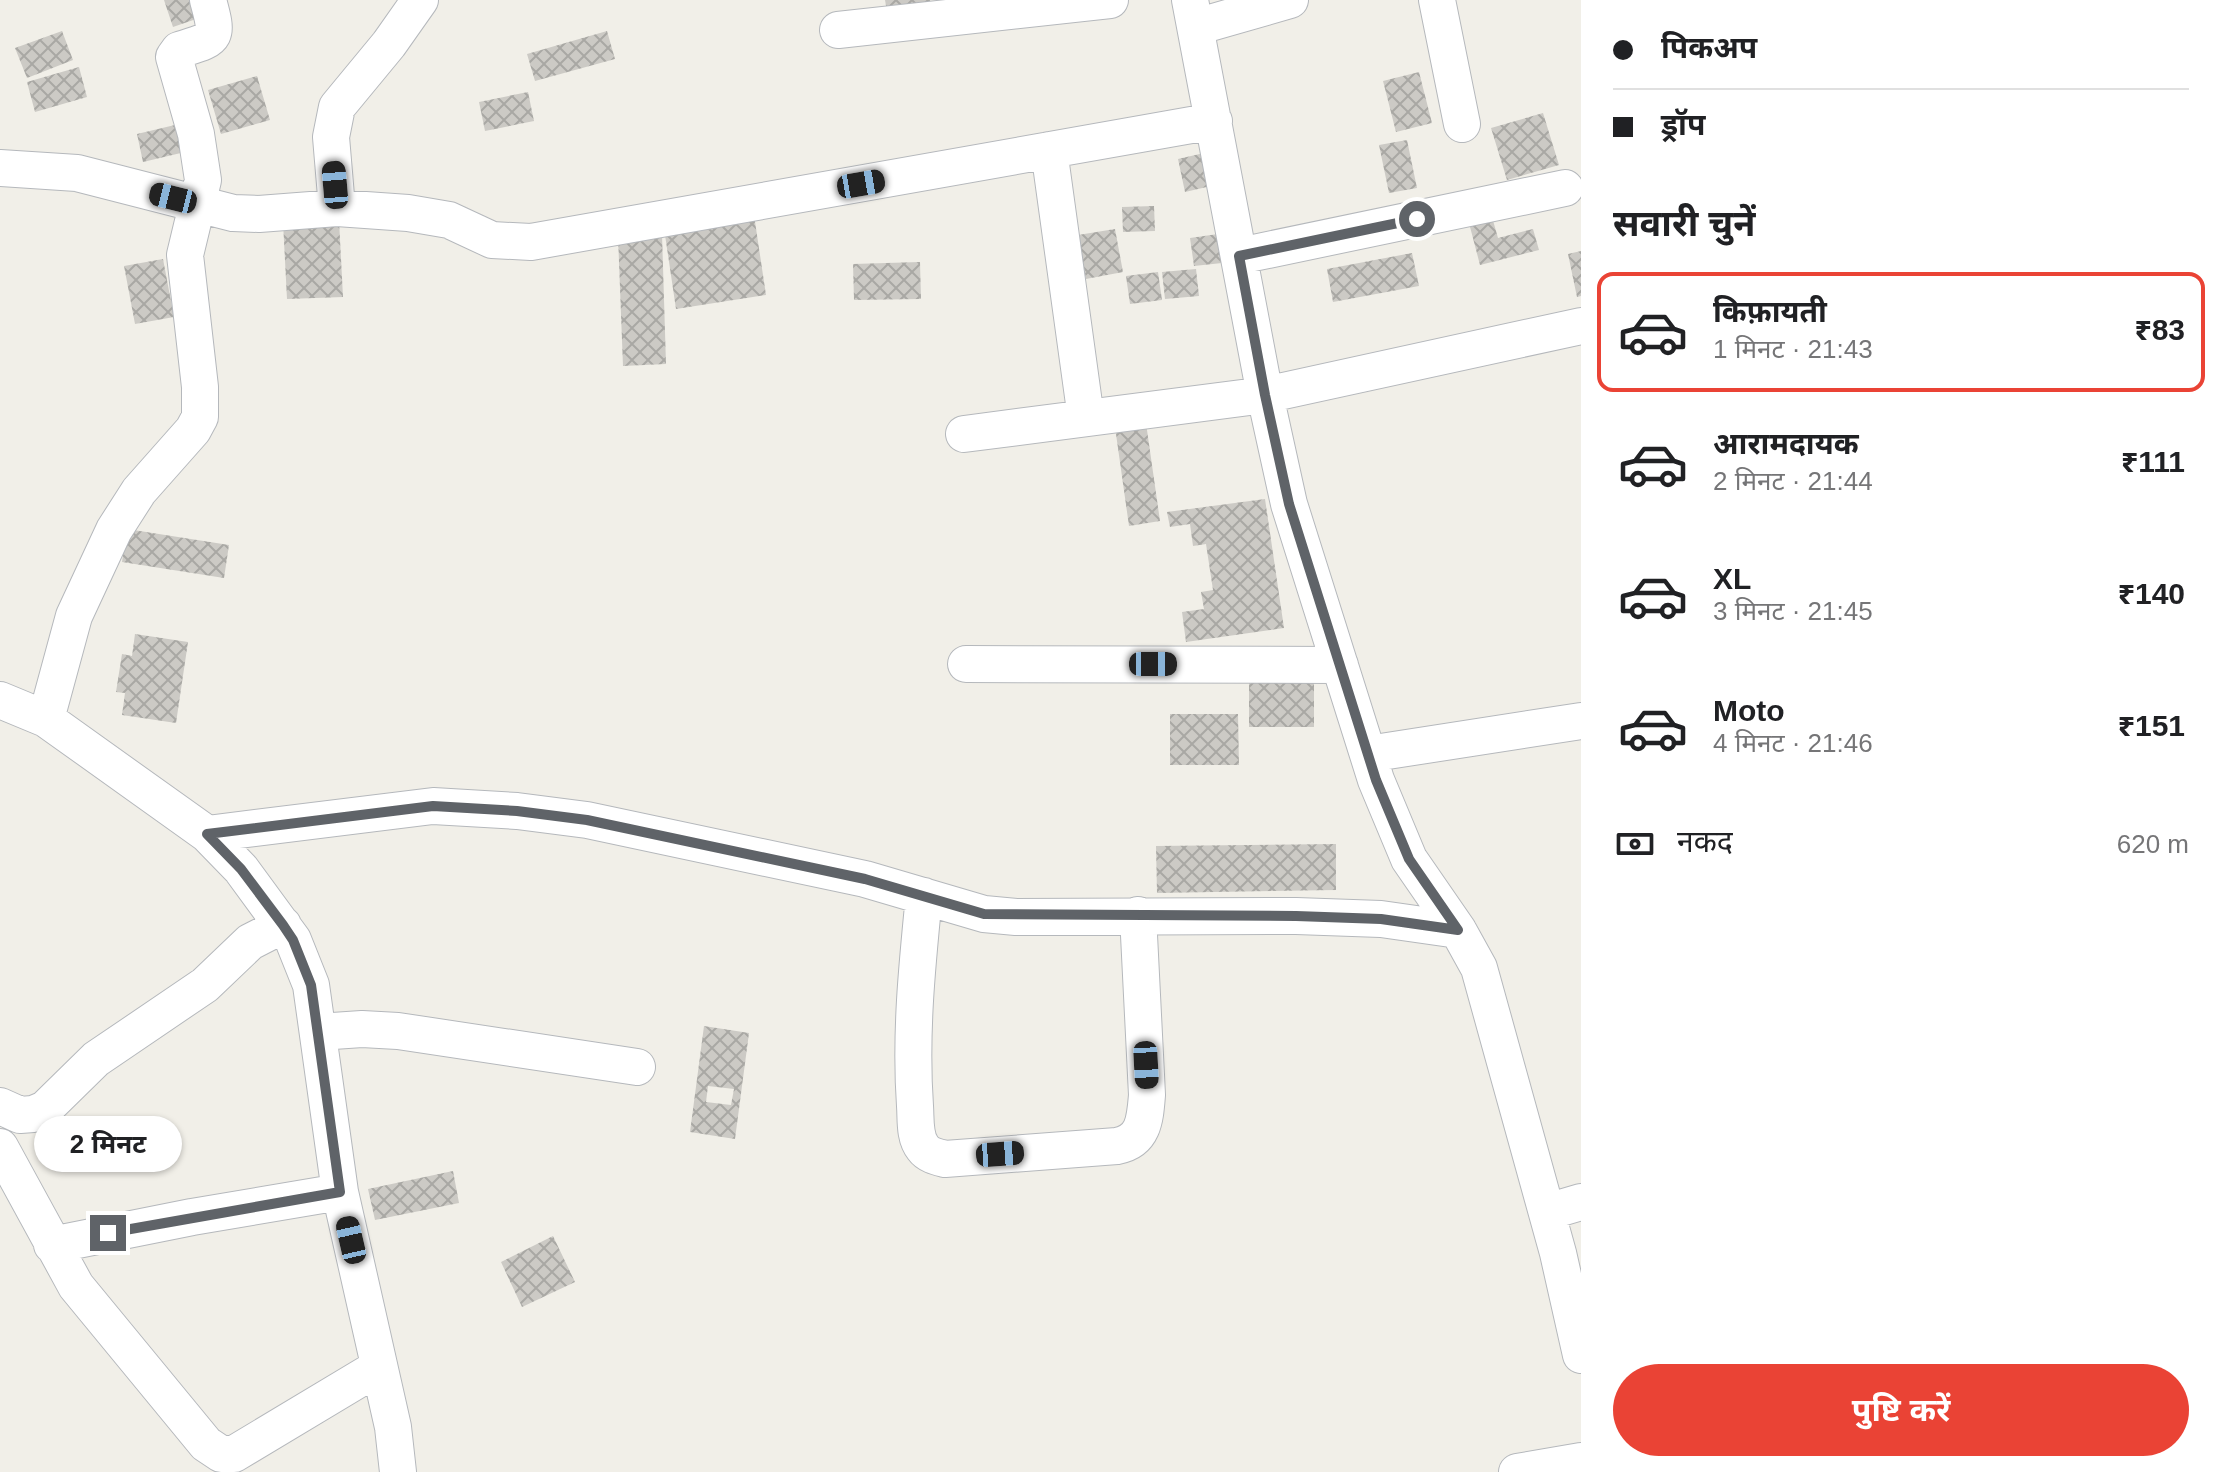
<!DOCTYPE html>
<html lang="hi">
<head>
<meta charset="utf-8">
<style>
  body { margin:0; font-family:Arial,"Noto Sans Devanagari",sans-serif; background:#f6f6f6; color:#202124; height:100vh; display:flex; flex-direction:column; font-size:30px; white-space:nowrap }
  * { box-sizing:border-box; margin:0 }
  p { font-size:26px; color:#757577 }
  .icon { flex:none; width:44px; height:44px; fill:none; stroke:currentColor; stroke-width:2; stroke-linecap:round; stroke-linejoin:round }
  .map { position:relative; flex:1; overflow:hidden }
  .details { display:flex; flex-direction:column; background:#fff; width:640px }
  .details>* { flex:none }
  .banner { display:grid; align-content:center; height:176px; padding:0 32px; background:#fff }
  .end { position:absolute; width:36px; height:36px; margin:-18px; border:10px solid #5f6368; background:#fff; box-shadow:0 0 0 4px #fff }
  .from { border-radius:50% }
  .bubble { position:absolute; height:56px; border-radius:28px; background:#fff; box-shadow:0 2px 6px #0004; font-size:26px; font-weight:700; line-height:56px; text-align:center }
  .car { position:absolute; width:24px; height:48px; margin:-24px -12px; border-radius:10px; box-shadow:0 0 6px 2px #0007; background:linear-gradient(#222 24%,#8ab4d8 0 40%,#222 0 76%,#8ab4d8 0 86%,#222 0) }
  .banner b { display:flex; align-items:center; gap:28px; height:76px; font-size:30px }
  .banner b+b { border-top:2px solid #e0e0e0 }
  .banner i { width:20px; height:20px; background:#202124 }
  ul { padding:0; list-style:none }
  li { display:flex; align-items:center; gap:24px; height:120px; margin:0 16px 12px; padding:0 16px; border:4px solid transparent; border-radius:16px }
  li div { flex:1 }
  li b { display:block; font-size:30px }
  li em { font-style:normal; font-weight:700 }
  li.current { border-color:#ea4335 }
  li>.icon { width:72px; height:72px; stroke-width:1.5 }
  h2 { padding:0 32px; font-size:36px; line-height:96px }
  .pay { display:flex; align-items:center; gap:20px; height:88px; padding:0 32px; font-size:30px }
  .pay p { margin-inline-start:auto }
  .cta { display:flex; gap:16px; margin-top:auto; padding:16px 32px }
  .cta a { flex:1; height:92px; border-radius:48px; background:#ea4335; color:#fff; font-size:32px; font-weight:700; line-height:92px; text-align:center }
  main { display:flex; flex:1; min-height:0 }
  .map>svg:first-child { display:block }
  .building { fill:url(#building-cross-hatch); fill-rule:evenodd }
  .lines { fill:none; stroke-linecap:round; stroke-linejoin:round }
  .street-casing { stroke:#b5b8bc; stroke-width:38 }
  .street { stroke:#fff; stroke-width:36 }
  .route { stroke:#5f6368; stroke-width:10 }
</style>
</head>
<body>
<main>
<div class="map">
<svg width="1581" height="1472" viewBox="0 0 1581 1472">
  <defs>
    <pattern id="building-cross-hatch" width="8" height="8" patternUnits="userSpaceOnUse" patternTransform="scale(2)"><rect width="8" height="8" fill="#cccac5"/><path d="M0 0l8 8M0 8l8-8" fill="none" stroke="#a9a8a4"/></pattern>
  </defs>
  <rect width="100%" height="100%" fill="#f1efe8"/>
  <!-- building -->
  <path class="building" d="M 164,0 L 197,0 L 202,17 L 173,27 Z
    M 885,0 L 930,0 L 931,4 L 887,11 Z
    M 62,31 L 73,60 L 27,78 L 15,48 Z
    M 607,31 L 615,59 L 535,81 L 527,54 Z
    M 79,67 L 87,97 L 35,112 L 27,82 Z
    M 1419,72 L 1432,123 L 1396,132 L 1383,81 Z
    M 257,76 L 270,120 L 221,134 L 208,90 Z
    M 528,92 L 534,121 L 485,131 L 479,102 Z
    M 1543,113 L 1559,165 L 1507,180 L 1491,128 Z
    M 179,124 L 185,152 L 143,162 L 137,134 Z
    M 1407,140 L 1417,188 L 1389,193 L 1379,145 Z
    M 1204,153 L 1211,186 L 1185,192 L 1178,159 Z
    M 1154,206 L 1155,231 L 1123,232 L 1122,207 Z
    M 754,215 L 766,295 L 676,309 L 664,228 Z
    M 1492,217 L 1498,238 L 1533,229 L 1539,250 L 1480,265 L 1469,223 Z
    M 339,220 L 343,297 L 287,299 L 283,222 Z
    M 1115,229 L 1123,272 L 1086,279 L 1078,235 Z
    M 662,234 L 666,364 L 623,366 L 618,236 Z
    M 1218,234 L 1222,263 L 1194,266 L 1190,238 Z
    M 1581,251 L 1581,296 L 1577,297 L 1568,254 Z
    M 1412,253 L 1419,286 L 1333,302 L 1327,269 Z
    M 163,259 L 174,317 L 135,324 L 124,266 Z
    M 920,262 L 921,299 L 854,300 L 853,264 Z
    M 1196,269 L 1199,296 L 1165,299 L 1162,272 Z
    M 1158,272 L 1162,300 L 1130,304 L 1126,276 Z
    M 1146,423 L 1160,521 L 1129,526 L 1115,427 Z
    M 1265,499 L 1284,628 L 1186,642 L 1182,612 L 1204,609 L 1201,592 L 1213,590 L 1206,544 L 1193,546 L 1190,524 L 1170,527 L 1167,512 Z
    M 127,529 L 229,545 L 224,578 L 122,562 Z
    M 135,634 L 188,642 L 176,723 L 122,715 L 125,693 L 116,692 L 122,654 L 132,656 Z
    M 1249,680 L 1314,681 L 1314,727 L 1249,727 Z
    M 1170,714 L 1238,714 L 1239,765 L 1170,765 Z
    M 1336,844 L 1336,890 L 1157,893 L 1156,846 Z
    M 704,1026 L 749,1033 L 735,1139 L 690,1132 ZM 708,1086 L 734,1089 L 731,1105 L 706,1102 Z
    M 453,1171 L 459,1203 L 375,1220 L 368,1189 Z
    M 553,1236 L 575,1282 L 522,1307 L 501,1262 Z"/>
  <g class="lines">
    <defs>
      <path id="street" d="M 1190,0 L 1265,395 L 1289,504 L 1376,780 L 1409,859 L 1458,930 L 1479,968 L 1558,1253 L 1581,1355
        M 1437,0 L 1462,124
        M 1196,27 L 1290,0
        M 838,30 L 1110,0
        M 1049,150 L 1086,418
        M 0,168 L 77,173 L 233,213 L 259,214 L 337,208 L 408,213 L 449,220 L 492,240 L 531,242 L 1214,121
        M 337,208 L 331,137 L 337,107 L 389,44 L 420,0
        M 1239,256 L 1565,188
        M 964,434 L 1265,395 L 1581,326
        M 966,664 L 1340,665
        M 0,700 L 46,719 L 207,834 L 241,869 L 293,940 L 311,985 L 340,1192 L 393,1427 L 398,1472
        M 46,719 L 74,616 L 114,530 L 139,491 L 193,430 L 200,417 L 200,387 L 185,255 L 203,180 L 196,134 L 174,57 L 179,50 C 217,38 219,40 208,0
        M 1368,754 L 1581,721
        M 207,834 L 433,806 L 517,811 L 587,820 L 865,879 L 984,914 L 1016,917 L 1296,916 L 1381,919 L 1458,930
        M 924,896 C 917,966 910,1035 915,1106 C 916,1119 914,1137 923,1148 C 928,1155 937,1157 945,1159 L 1117,1146 C 1144,1141 1145,1119 1147,1095 L 1138,915
        M 318,1032 L 362,1029 L 398,1031 L 637,1067
        M 0,1106 L 20,1115 L 33,1114 L 45,1109 L 96,1059 L 205,985 L 250,942 L 283,925
        M 0,1147 L 76,1286 L 206,1444 L 221,1454 L 234,1454 L 379,1367
        M 1547,1212 L 1581,1202
        M 52,1245 L 192,1217 L 340,1192
        M 1517,1472 L 1581,1461"/>
    </defs>
    <!-- street casing -->
    <use href="#street" class="street-casing"/>
    <!-- street -->
    <use href="#street" class="street"/>
  </g>
  <g class="lines">
    <!-- route -->
    <path class="route" d="M 108,1233 L 340,1192 L 311,985 L 293,940 L 283,925 L 241,869 L 207,834 L 433,806 L 517,811 L 587,820 L 865,879 L 984,914 L 1296,916 L 1381,919 L 1458,930 L 1409,859 L 1376,780 L 1289,504 L 1265,395 L 1239,256 L 1417,219"/>
  </g>
</svg>
<i class="end from" style="left:1417px;top:219px"></i>
<i class="end" style="left:108px;top:1233px"></i>
<div class="bubble" style="left:34px;top:1116px;width:148px">2 मिनट</div>
<i class="car" style="left:861px;top:184px;rotate:80deg"></i>
<i class="car" style="left:335px;top:185px;rotate:355deg"></i>
<i class="car" style="left:173px;top:198px;rotate:284deg"></i>
<i class="car" style="left:1153px;top:664px;rotate:90deg"></i>
<i class="car" style="left:1146px;top:1065px;rotate:177deg"></i>
<i class="car" style="left:1000px;top:1154px;rotate:86deg"></i>
<i class="car" style="left:351px;top:1240px;rotate:347deg"></i>
</div>
<section class="details">
<div class="banner">
<b><i class="from"></i>पिकअप</b>
<b><i></i>ड्रॉप</b>
</div>
<h2>सवारी चुनें</h2>
<ul>
<li class="current"><svg class="icon" aria-label="car" viewBox="0 0 24 24"><path d="M5 17H2v-5l4-1 3-4h7l3 4 3 1v5h-3M9 17h6M6 11h13"/><circle cx="7" cy="17" r="2"/><circle cx="17" cy="17" r="2"/></svg><div><b>किफ़ायती</b><p>1 मिनट · 21:43</p></div><em>₹83</em></li>
<li><svg class="icon" aria-label="car" viewBox="0 0 24 24"><path d="M5 17H2v-5l4-1 3-4h7l3 4 3 1v5h-3M9 17h6M6 11h13"/><circle cx="7" cy="17" r="2"/><circle cx="17" cy="17" r="2"/></svg><div><b>आरामदायक</b><p>2 मिनट · 21:44</p></div><em>₹111</em></li>
<li><svg class="icon" aria-label="car" viewBox="0 0 24 24"><path d="M5 17H2v-5l4-1 3-4h7l3 4 3 1v5h-3M9 17h6M6 11h13"/><circle cx="7" cy="17" r="2"/><circle cx="17" cy="17" r="2"/></svg><div><b>XL</b><p>3 मिनट · 21:45</p></div><em>₹140</em></li>
<li><svg class="icon" aria-label="car" viewBox="0 0 24 24"><path d="M5 17H2v-5l4-1 3-4h7l3 4 3 1v5h-3M9 17h6M6 11h13"/><circle cx="7" cy="17" r="2"/><circle cx="17" cy="17" r="2"/></svg><div><b>Moto</b><p>4 मिनट · 21:46</p></div><em>₹151</em></li>
</ul>
<div class="pay"><svg class="icon" aria-label="cash" viewBox="0 0 24 24"><path d="M3 7h18v10H3z"/><circle cx="12" cy="12" r="2"/></svg>नकद<p>620 m</p></div>
<div class="cta"><a>पुष्टि करें</a></div>
</section>
</main>
</body>
</html>
